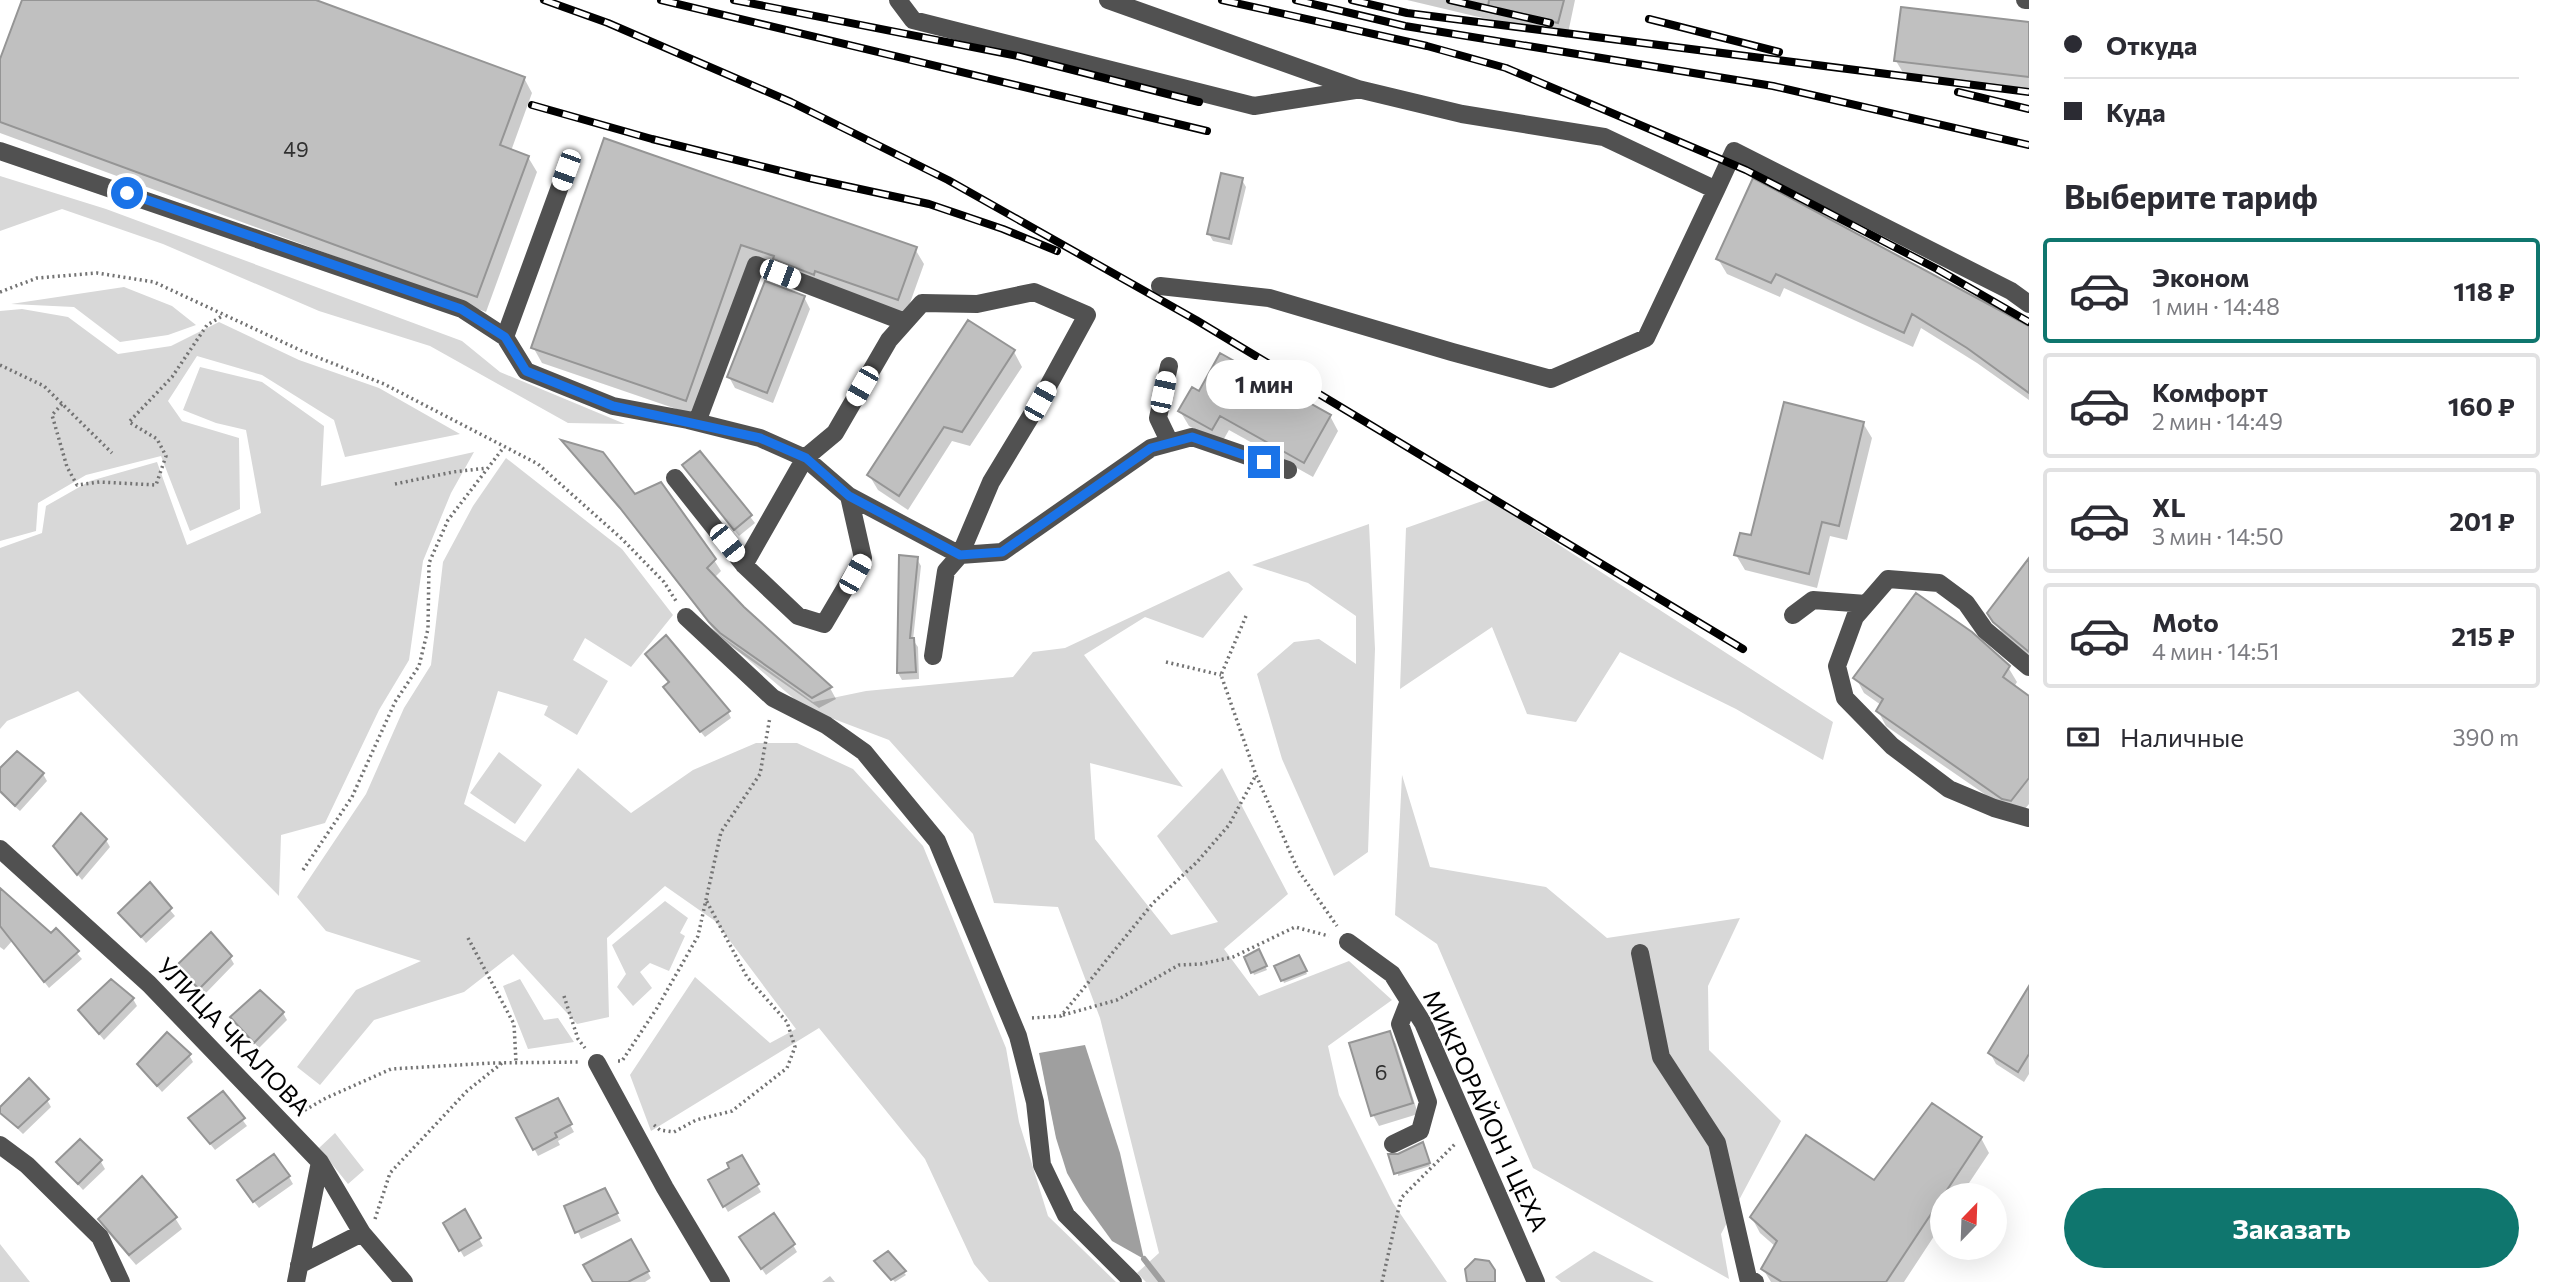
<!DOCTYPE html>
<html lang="ru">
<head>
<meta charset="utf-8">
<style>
  body { margin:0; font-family:Commissioner,sans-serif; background:#f2f2f3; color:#2b2b33; height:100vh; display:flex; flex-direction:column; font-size:26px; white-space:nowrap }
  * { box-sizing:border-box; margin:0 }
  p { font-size:23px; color:#7c7c81 }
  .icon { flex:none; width:38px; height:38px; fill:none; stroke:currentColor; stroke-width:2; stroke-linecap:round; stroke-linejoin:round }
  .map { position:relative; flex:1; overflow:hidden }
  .side { display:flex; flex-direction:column; background:#fff; width:525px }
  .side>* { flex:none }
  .hud { display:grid; align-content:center; height:154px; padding:0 35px; background:#fff }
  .needle { width:46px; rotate:23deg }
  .buttons { position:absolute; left:1930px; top:1183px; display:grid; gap:14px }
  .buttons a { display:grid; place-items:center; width:77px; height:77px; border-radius:50%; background:#fff; box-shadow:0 7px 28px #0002; font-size:35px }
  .end { position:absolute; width:32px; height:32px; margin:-16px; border:9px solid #1a73e8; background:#fff; box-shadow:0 0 0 4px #fff }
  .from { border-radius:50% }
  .bubble { position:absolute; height:49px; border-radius:24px; background:#fff; box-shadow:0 7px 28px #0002; font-size:23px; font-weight:700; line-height:49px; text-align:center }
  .car { position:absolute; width:21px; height:42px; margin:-21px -10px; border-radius:9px; box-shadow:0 0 5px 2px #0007; background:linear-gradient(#fff 24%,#345 0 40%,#fff 0 76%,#345 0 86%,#fff 0) }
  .hud b { display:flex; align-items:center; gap:24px; height:66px; font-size:26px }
  .hud b+b { border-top:2px solid #e1e1e2 }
  .hud i { width:18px; height:18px; background:#2b2b33 }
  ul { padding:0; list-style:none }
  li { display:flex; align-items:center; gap:21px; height:105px; margin:0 14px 10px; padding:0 21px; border:4px solid #e1e1e2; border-radius:7px }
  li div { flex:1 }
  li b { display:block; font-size:26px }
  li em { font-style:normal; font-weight:700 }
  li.current { border-color:#0f766e }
  li>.icon { width:63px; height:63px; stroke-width:1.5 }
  h2 { padding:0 35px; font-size:32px; line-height:84px }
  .pay { display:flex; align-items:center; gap:18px; height:77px; padding:0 35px; font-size:26px }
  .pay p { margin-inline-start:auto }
  .action { display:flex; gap:14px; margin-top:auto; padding:14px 35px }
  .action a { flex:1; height:80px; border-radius:42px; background:#0f766e; color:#fff; font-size:28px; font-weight:700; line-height:80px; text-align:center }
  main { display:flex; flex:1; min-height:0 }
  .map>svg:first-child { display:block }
  .green { fill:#d8d8d8 }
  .water { fill:#9f9f9f }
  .shadow { fill:#0003 }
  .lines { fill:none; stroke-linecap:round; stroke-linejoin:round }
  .stream { stroke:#9f9f9f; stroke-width:6 }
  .building { fill:#c0c0c0; stroke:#959595; stroke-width:2 }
  .path { stroke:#737373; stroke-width:3.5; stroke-dasharray:2 3.5; stroke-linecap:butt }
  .minor { stroke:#515151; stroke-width:18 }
  .rail-casing { stroke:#000; stroke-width:8 }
  .rail { stroke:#fff; stroke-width:5; stroke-dasharray:16; stroke-linecap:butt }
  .route { stroke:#1a73e8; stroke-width:9 }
  .labels { text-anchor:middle; stroke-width:5; stroke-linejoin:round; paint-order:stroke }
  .number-label { font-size:21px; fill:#303030 }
  .street-label { font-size:24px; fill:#000; stroke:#fff }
</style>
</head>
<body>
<main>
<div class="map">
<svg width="2029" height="1282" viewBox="0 0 2029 1282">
  <rect width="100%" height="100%" fill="#fff"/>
  <!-- green -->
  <path class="green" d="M 0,176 L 106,209 L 462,341 L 500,372 L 625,424 L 568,423 L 430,346 L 319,311 L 163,244 L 62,209 L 0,231 Z
    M 124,287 L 172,306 L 196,325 L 168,335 L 120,342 L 74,307 L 11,304 Z
    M 22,309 L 68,317 L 118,354 L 171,346 L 219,322 L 299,360 L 379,388 L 460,434 L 345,457 L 334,420 L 262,375 L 197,356 L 168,401 L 182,421 L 239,438 L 240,509 L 190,531 L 161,456 L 86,475 L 38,503 L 36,531 L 0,541 L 0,311 Z
    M 200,367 L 262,382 L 324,426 L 321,486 L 474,452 L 451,493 L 423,561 L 409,660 L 379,710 L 325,823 L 281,835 L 279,896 L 78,691 L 7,721 L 0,729 L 0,548 L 42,533 L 46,506 L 90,481 L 157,462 L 187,545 L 261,513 L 246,430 L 216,423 L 183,410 Z
    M 506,458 L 622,549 L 673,615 L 631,667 L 585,638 L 573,660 L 608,681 L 577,735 L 544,715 L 548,706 L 498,691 L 464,804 L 525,842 L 578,768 L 631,813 L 693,770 L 756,743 L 797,743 L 853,769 L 923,846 L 1006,1048 L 1019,1122 L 1048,1216 L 1116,1282 L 989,1282 L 974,1264 L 925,1159 L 819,1028 L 651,1131 L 630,1075 L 695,977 L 770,1043 L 796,1029 L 715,921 L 665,886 L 607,938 L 609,1017 L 577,1024 L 513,954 L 464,992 L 374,1020 L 320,1085 L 297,1067 L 356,990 L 421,961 L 326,931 L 297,897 L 366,794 L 404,708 L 431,665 L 443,562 L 473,506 Z
    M 1488,499 L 1833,722 L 1823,760 L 1736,709 L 1620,652 L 1576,722 L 1527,714 L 1492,627 L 1400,689 L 1406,528 Z
    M 1369,524 L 1375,649 L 1368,852 L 1334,876 L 1282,759 L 1257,674 L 1294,642 L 1319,639 L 1356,664 L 1356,616 L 1308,583 L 1252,565 Z
    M 1229,571 L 1243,589 L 1203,638 L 1145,617 L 1084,655 L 1183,787 L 1090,763 L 1095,839 L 1171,935 L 1218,922 L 1157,836 L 1222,768 L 1288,894 L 1224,949 L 1259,996 L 1349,961 L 1392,1000 L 1328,1046 L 1339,1095 L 1393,1203 L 1447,1282 L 1146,1282 L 1137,1273 L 1159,1253 L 1100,1018 L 1058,907 L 994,903 L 973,834 L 889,740 L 805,708 L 713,630 L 813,702 L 866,691 L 1013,677 L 1033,652 L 1065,648 Z
    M 499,752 L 542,785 L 515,824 L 470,793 Z
    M 1402,775 L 1430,867 L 1546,887 L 1607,938 L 1740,918 L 1708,986 L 1709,1050 L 1781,1121 L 1721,1234 L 1729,1279 L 1533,1168 L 1437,944 L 1395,915 Z
    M 665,901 L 688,918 L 680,933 L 685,936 L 669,971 L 650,963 L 640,972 L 652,988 L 633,1006 L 617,987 L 626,974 L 612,945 Z
    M 520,979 L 544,1020 L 558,1018 L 574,1042 L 528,1049 L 503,986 Z
    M 335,1133 L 364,1170 L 348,1184 L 319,1148 Z
    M 0,1244 L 30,1282 L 0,1282 Z
    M 1594,1251 L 1654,1282 L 1561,1282 L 1555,1277 Z"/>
  <!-- water -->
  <path class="water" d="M 1085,1045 L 1120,1153 L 1144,1259 L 1112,1241 L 1083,1201 L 1067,1173 L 1056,1138 L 1039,1053 Z"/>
  <!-- shadow -->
  <path class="shadow" d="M 24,0 L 311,0 L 524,78 L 532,93 L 511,151 L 528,157 L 537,172 L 486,312 L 0,133 L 0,64 Z
    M 1407,0 L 1575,0 L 1567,38 Z
    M 2029,24 L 2029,91 L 1905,76 L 1896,61 Z
    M 605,141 L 915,249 L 924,264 L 906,314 L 749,259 L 694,415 L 542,363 L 533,347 Z
    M 1242,180 L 1246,187 L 1232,245 L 1213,241 L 1209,234 Z
    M 1718,259 L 2029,328 L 2029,400 L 1977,363 L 1921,328 L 1913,347 L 1784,288 L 1780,297 L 1727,274 Z
    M 804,297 L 810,309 L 773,403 L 735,388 L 729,377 Z
    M 1014,352 L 1022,367 L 970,446 L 952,441 L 908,510 L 878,490 L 869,475 Z
    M 1200,393 L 1330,416 L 1338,431 L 1313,477 L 1229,430 L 1221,444 L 1189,426 L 1180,411 Z
    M 1863,423 L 1872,438 L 1847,540 L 1830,536 L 1817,588 L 1745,570 L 1736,555 Z
    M 565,443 L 714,560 L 721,571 L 714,578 L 743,608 L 830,688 L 836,699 L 819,708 L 729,645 L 717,634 L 628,519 Z
    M 700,453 L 755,523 L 739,536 L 689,473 Z
    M 917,559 L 921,566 L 913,640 L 918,647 L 919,679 L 902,680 L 898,673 Z
    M 2029,572 L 2029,656 L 2002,633 L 1989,613 Z
    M 2008,667 L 2017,682 L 2014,687 L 2029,698 L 2029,804 L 2020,815 L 2012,813 L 1886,726 L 1878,711 L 1881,705 L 1864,693 L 1856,678 Z
    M 669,694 L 728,712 L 731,718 L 705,737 Z
    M 0,771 L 43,774 L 47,781 L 20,811 L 0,793 Z
    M 106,840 L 110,847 L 82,880 L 55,847 Z
    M 149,885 L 175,916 L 146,943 L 121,914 Z
    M 0,893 L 51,935 L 56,930 L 82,959 L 49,988 L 12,941 L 4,950 L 0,947 Z
    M 1258,952 L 1267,970 L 1254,975 L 1246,957 Z
    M 230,957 L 234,964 L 204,995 L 178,967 Z
    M 1298,957 L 1307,974 L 1284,983 L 1277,967 Z
    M 2029,998 L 2029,1074 L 2024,1082 L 1996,1064 L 1990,1053 Z
    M 133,999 L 137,1006 L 104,1040 L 85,1017 Z
    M 283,1013 L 287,1020 L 259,1048 L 232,1018 Z
    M 1390,1033 L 1396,1044 L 1418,1114 L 1379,1126 L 1373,1115 Z
    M 189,1055 L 193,1062 L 162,1092 L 144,1071 Z
    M 222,1093 L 247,1126 L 215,1150 L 195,1125 Z
    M 47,1100 L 51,1107 L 23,1134 L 0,1112 L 0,1110 Z
    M 557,1101 L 574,1132 L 558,1141 L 560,1145 L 538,1156 L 519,1119 Z
    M 1981,1138 L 1989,1153 L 1961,1195 L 1942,1195 L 1942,1224 L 1904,1282 L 1771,1282 L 1763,1269 L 1776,1247 L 1760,1233 L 1752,1218 L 1874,1182 Z
    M 80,1142 L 101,1162 L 105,1169 L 83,1190 L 58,1162 Z
    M 1424,1147 L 1430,1166 L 1398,1176 L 1398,1156 Z
    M 741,1157 L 761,1192 L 728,1212 L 710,1181 L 732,1169 Z
    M 289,1177 L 293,1184 L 259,1208 L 243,1188 Z
    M 605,1190 L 621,1221 L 581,1239 L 567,1206 Z
    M 464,1211 L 483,1246 L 464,1257 L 445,1224 Z
    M 175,1218 L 182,1229 L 136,1265 L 107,1231 L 100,1219 Z
    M 631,1241 L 651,1278 L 645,1282 L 595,1282 Z
    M 745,1245 L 793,1245 L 797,1252 L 766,1275 Z
    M 888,1254 L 906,1275 L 895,1282 L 878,1264 Z
    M 830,1276 L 835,1282 L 822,1282 Z"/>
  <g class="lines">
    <!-- stream -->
    <path class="stream" d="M 1144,1259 L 1162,1282"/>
  </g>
  <!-- building -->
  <path class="building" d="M 22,0 L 316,0 L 525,77 L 500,145 L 529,156 L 477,297 L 0,122 L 0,59 Z
    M 1489,0 L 1564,0 L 1558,23 L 1488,7 Z
    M 1901,7 L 2029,22 L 2029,77 L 1894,61 Z
    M 604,138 L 917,247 L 898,300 L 815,271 L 814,275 L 773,259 L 774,256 L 741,245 L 686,401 L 531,348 Z
    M 1221,173 L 1243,178 L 1229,239 L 1207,234 Z
    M 1753,178 L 2029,326 L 2029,393 L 1967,348 L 1912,314 L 1904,333 L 1776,274 L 1771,283 L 1716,259 Z
    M 765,281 L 805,296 L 767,393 L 727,377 Z
    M 968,320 L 1015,350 L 962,432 L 944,427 L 899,496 L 867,475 Z
    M 1220,353 L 1331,415 L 1304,463 L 1220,416 L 1212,430 L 1178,411 L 1192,387 L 1199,391 Z
    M 1784,402 L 1864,422 L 1839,526 L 1822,522 L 1809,574 L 1734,555 L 1740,533 L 1751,535 Z
    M 561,440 L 603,452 L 635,494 L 661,482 L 716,559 L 707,568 L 744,607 L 832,687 L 812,698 L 720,633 L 709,622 L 620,508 Z
    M 700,451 L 752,515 L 734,530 L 682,465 Z
    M 899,555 L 918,557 L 910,638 L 914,638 L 916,672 L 897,673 Z
    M 2029,558 L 2029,652 L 1993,622 L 1987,613 Z
    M 1916,593 L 1972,632 L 2010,666 L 2003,677 L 2029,696 L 2029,778 L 2011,801 L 2002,799 L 1876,711 L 1883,699 L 1853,678 Z
    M 666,635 L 730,711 L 700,732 L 663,687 L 669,682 L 645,654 Z
    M 17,751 L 44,773 L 15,806 L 0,791 L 0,768 Z
    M 81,813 L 107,839 L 77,875 L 53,846 Z
    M 150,882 L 172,908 L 141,937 L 118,913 Z
    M 0,888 L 51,933 L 56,928 L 79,951 L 44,982 L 0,926 Z
    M 211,932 L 232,956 L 199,989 L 176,966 Z
    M 1259,949 L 1267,966 L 1251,973 L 1244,957 Z
    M 1299,955 L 1307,971 L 1281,981 L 1274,966 Z
    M 111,979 L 134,998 L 99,1034 L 78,1010 Z
    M 2029,986 L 2029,1054 L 2018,1072 L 1988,1053 Z
    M 260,990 L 284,1012 L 254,1043 L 230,1017 Z
    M 1390,1031 L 1413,1103 L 1371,1116 L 1349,1043 Z
    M 167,1032 L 191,1054 L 157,1086 L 137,1064 Z
    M 29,1078 L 49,1099 L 18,1128 L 0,1113 L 0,1107 Z
    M 223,1091 L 245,1118 L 210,1144 L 188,1118 Z
    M 558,1098 L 572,1124 L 555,1133 L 557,1137 L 533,1150 L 516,1118 Z
    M 1932,1103 L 1982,1137 L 1886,1282 L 1782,1282 L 1761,1269 L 1777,1241 L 1750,1217 L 1806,1135 L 1874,1180 Z
    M 80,1139 L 102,1160 L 78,1184 L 56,1162 Z
    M 1423,1142 L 1430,1163 L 1394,1174 L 1388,1154 L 1398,1154 Z
    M 274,1154 L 290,1176 L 253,1202 L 237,1180 Z
    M 742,1155 L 759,1184 L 723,1207 L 708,1180 L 729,1168 L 727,1163 Z
    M 142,1176 L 177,1217 L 129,1255 L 98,1219 Z
    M 605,1188 L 618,1213 L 575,1233 L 564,1206 Z
    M 465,1209 L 481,1238 L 459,1251 L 443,1223 Z
    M 774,1213 L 795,1244 L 761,1269 L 739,1237 Z
    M 631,1239 L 649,1271 L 628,1282 L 593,1282 L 583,1265 Z
    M 888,1251 L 906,1271 L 891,1280 L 874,1261 Z
    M 1475,1259 L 1489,1261 L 1495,1270 L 1495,1282 L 1467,1282 L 1465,1269 Z"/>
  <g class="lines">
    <!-- path -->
    <path class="path" d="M 0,292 L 37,278 L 97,273 L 154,282 L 302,351 L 384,384 L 538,464 L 622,539 L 664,582 L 676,601
      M 0,365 L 44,386 L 112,453
      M 62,404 L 52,415 L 67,467 L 77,485 L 100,482 L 156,485 L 166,456 L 157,439 L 129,422 L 172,377 L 207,325 L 224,315
      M 395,484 L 453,472 L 487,468
      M 1246,616 L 1221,675 L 1256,775 L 1298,870 L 1337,926
      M 1166,662 L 1221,675
      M 303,870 L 352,797 L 395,702 L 419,666 L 428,629 L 429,563 L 448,520 L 504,447
      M 468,938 L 514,1024 L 516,1062
      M 564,996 L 578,1039 L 585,1048
      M 1063,1015 L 1117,1000 L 1179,965 L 1201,964 L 1233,957 L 1295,927 L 1329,936
      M 1032,1018 L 1061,1016 L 1153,903 L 1197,862 L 1229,825 L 1256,775
      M 618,1061 L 622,1061 L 657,1008 L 698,936 L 721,832 L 760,774 L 770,717
      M 300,1113 L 326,1098 L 391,1069 L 492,1063 L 579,1062
      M 654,1125 L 660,1130 L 674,1132 L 696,1120 L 732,1111 L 787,1068 L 795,1047 L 787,1022 L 747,977 L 706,900
      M 375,1219 L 390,1173 L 467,1091 L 502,1063
      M 1382,1282 L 1401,1198 L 1455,1144"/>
    <!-- minor -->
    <path class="minor" d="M 898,0 L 913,20 L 1254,106 L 1355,90
      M 1108,0 L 1358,89 L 1462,114 L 1604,137 L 1716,190 L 1734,151 L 2011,291 L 2029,304
      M 2025,0 L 2029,0
      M 0,151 L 462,309 L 505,337 L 526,371 L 613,406 L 688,420 L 760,438 L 805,458 L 849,496 L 863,558 L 824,624 L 798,616 L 744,565 L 675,478
      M 1160,286 L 1269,298 L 1452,352 L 1551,379 L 1646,338 L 1716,190
      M 505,337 L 566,170
      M 1169,366 L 1158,418 L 1170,443
      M 697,422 L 756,265 L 905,322
      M 849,496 L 960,555 L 1002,552 L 1151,448 L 1192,437 L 1288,470
      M 744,565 L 805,458 L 835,433 L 889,340 L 922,303 L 977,304 L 1034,292 L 1087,315 L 1040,401 L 991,482 L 960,555 L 946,571 L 933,656
      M 1793,615 L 1813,600 L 1866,604
      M 686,617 L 773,698 L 826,725 L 864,752 L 937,841 L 1018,1036 L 1035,1102 L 1042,1165 L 1066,1215 L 1133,1282
      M 2029,667 L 1985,630 L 1966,603 L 1939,583 L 1888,579 L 1855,617 L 1837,666 L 1845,698 L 1892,746 L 1949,789 L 1994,808 L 2029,818
      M 0,849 L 149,984 L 320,1162 L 362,1233 L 404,1282
      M 1348,942 L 1392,974 L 1423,1023 L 1536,1282
      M 1640,953 L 1661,1057 L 1717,1143 L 1748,1278 L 1755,1282
      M 597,1063 L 665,1188 L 721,1282
      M 1393,1144 L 1420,1131 L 1428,1102 L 1400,1024 L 1409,1001
      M 0,1145 L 27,1165 L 100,1237 L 121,1282
      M 299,1265 L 362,1233
      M 296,1282 L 320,1162"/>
    <defs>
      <path id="rail" d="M 544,0 L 608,23 L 791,102 L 948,180 L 1196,320 L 1743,649
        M 661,0 L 1207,131
        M 734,0 L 1018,56 L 1199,102
        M 1222,0 L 1427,46 L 1506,68 L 1746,170 L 1937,269 L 2029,322
        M 1296,0 L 1405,26 L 1773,86 L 2029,145
        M 1352,0 L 1407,13 L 2029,92
        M 1450,0 L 1550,23
        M 1649,19 L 1779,52
        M 1958,92 L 2029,109
        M 532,105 L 652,139 L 809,178 L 929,204 L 1003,229 L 1057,251"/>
    </defs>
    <!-- rail casing -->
    <use href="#rail" class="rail-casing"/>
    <!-- rail -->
    <use href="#rail" class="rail"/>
  </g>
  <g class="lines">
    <!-- route -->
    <path class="route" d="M 127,193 L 461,309 L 505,337 L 526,371 L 613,406 L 760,438 L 806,458 L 849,496 L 960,555 L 1002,552 L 1151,448 L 1192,437 L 1264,462"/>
  </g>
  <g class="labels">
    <!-- number labels -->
    <g class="number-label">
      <text x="296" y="157">49</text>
      <text x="1381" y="1080">6</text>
    </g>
    <!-- street labels -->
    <g class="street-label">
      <text transform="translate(233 1037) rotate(46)" y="8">УЛИЦА ЧКАЛОВА</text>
      <text transform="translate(1485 1111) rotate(65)" y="8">МИКРОРАЙОН 1 ЦЕХА</text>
    </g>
  </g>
</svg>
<div class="buttons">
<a><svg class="needle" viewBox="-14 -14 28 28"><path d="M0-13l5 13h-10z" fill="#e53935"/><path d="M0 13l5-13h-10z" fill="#7c7c81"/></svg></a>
</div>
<i class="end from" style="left:127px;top:193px"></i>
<i class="end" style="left:1264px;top:462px"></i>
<div class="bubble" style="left:1206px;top:360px;width:116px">1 мин</div>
<i class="car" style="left:566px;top:170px;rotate:200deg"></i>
<i class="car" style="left:780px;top:274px;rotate:111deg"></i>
<i class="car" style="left:862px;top:386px;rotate:210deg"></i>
<i class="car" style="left:1163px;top:392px;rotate:12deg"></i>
<i class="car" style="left:1040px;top:401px;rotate:29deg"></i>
<i class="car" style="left:727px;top:543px;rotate:141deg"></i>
<i class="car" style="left:855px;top:574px;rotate:29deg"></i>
</div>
<section class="side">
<div class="hud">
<b><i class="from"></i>Откуда</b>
<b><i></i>Куда</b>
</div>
<h2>Выберите тариф</h2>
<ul>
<li class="current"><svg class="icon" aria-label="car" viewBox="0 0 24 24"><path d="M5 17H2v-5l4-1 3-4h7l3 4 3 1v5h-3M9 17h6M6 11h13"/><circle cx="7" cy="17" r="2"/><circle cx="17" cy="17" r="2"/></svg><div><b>Эконом</b><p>1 мин · 14:48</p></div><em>118 ₽</em></li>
<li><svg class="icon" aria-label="car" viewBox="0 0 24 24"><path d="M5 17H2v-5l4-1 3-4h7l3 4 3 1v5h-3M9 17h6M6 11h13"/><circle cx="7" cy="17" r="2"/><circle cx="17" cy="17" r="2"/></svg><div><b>Комфорт</b><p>2 мин · 14:49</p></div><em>160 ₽</em></li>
<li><svg class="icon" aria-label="car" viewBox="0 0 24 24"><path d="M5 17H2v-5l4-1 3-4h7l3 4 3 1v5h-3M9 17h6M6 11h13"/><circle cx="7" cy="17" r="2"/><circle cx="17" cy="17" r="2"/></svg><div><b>XL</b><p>3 мин · 14:50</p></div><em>201 ₽</em></li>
<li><svg class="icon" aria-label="car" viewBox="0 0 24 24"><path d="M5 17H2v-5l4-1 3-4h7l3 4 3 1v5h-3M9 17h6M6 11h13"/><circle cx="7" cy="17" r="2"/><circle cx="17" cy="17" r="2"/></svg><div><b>Moto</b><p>4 мин · 14:51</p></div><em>215 ₽</em></li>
</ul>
<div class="pay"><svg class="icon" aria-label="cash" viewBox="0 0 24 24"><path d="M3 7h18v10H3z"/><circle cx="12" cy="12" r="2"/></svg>Наличные<p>390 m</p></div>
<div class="action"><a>Заказать</a></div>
</section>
</main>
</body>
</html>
